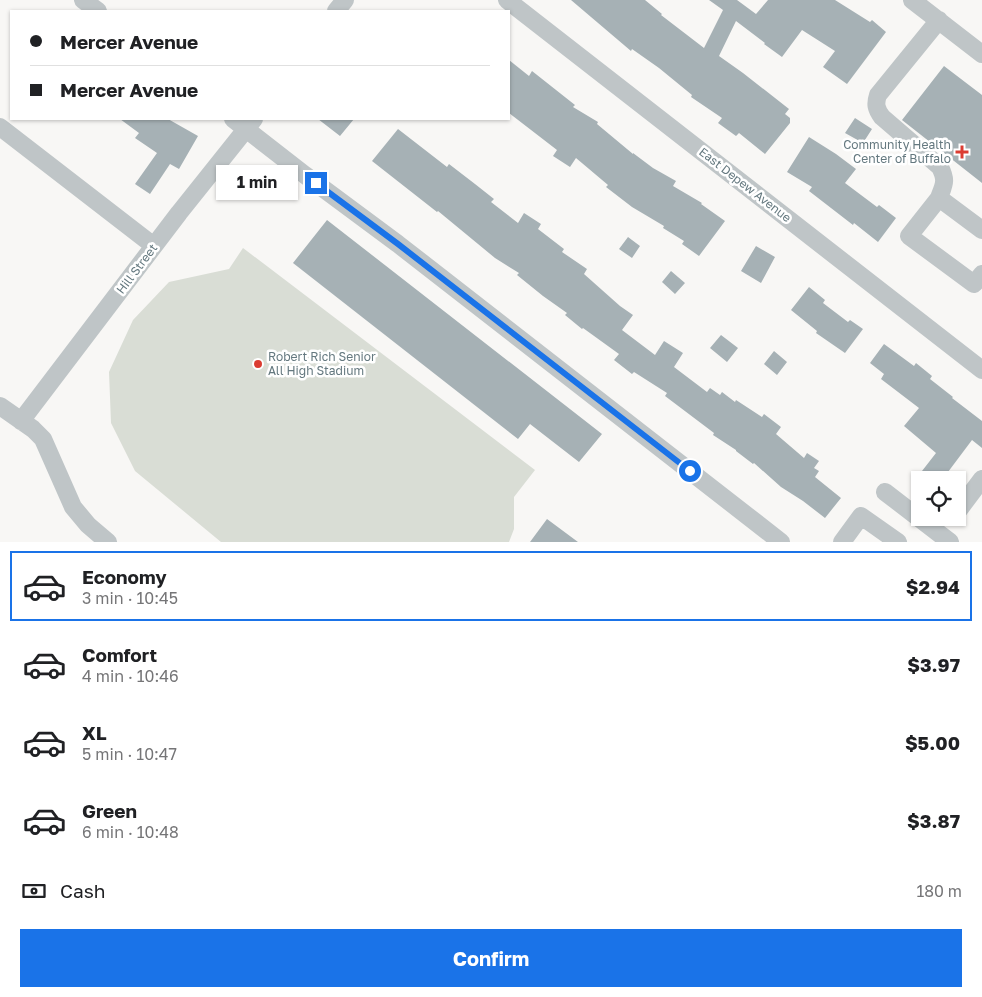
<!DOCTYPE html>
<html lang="en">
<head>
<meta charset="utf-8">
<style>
  body { margin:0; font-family:"Golos Text",sans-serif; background:#f6f6f6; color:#202124; height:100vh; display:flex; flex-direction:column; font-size:19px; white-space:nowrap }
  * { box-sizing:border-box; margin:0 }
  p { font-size:16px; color:#757577 }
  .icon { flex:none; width:28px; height:28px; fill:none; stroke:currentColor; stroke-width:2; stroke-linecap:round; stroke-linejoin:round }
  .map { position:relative; height:542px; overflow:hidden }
  .sheet { display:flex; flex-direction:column; background:#fff; flex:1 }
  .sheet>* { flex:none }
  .banner { position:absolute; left:10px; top:10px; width:500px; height:110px; border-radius:0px; box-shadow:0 1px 4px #0004; display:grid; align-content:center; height:110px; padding:0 20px; background:#fff }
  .controls { position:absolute; left:911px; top:471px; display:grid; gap:10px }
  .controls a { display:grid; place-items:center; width:55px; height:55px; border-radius:0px; background:#fff; box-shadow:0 1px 4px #0004; font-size:25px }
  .end { position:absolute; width:22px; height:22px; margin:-11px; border:6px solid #1a73e8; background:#fff; box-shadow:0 0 0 2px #fff }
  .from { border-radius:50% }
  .bubble { position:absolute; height:35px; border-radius:0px; background:#fff; box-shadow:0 1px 4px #0004; font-size:16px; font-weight:700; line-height:35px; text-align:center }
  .banner b { display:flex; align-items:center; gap:18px; height:48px; font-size:19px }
  .banner b+b { border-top:1px solid #e0e0e0 }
  .banner i { width:12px; height:12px; background:#202124 }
  ul { padding:9px 0 0; list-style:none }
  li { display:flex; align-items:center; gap:15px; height:70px; margin:0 10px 8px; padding:0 10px; border:2px solid transparent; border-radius:0px }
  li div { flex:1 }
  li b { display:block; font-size:19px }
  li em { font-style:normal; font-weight:700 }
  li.current { border-color:#1a73e8 }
  li>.icon { width:45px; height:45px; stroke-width:1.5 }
  .pay { display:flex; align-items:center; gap:12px; height:55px; padding:0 20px; font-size:19px }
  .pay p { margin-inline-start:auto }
  .action { display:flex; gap:10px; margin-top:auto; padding:10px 20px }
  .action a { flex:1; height:58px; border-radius:0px; background:#1a73e8; color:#fff; font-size:20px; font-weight:700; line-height:58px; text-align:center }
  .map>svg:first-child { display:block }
  .green { fill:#d9ddd5 }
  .building { fill:#a6b1b5 }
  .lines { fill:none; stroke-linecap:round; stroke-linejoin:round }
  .minor { stroke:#bfc5c7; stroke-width:18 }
  .route { stroke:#1a73e8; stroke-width:6 }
  .poi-dot { fill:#db3c32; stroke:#fff; stroke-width:2 }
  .labels { text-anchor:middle; stroke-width:5; stroke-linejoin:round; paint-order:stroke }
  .poi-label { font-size:12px; fill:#64787f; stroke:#fff; text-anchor:end }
  .street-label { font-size:12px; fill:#64787f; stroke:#fff }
</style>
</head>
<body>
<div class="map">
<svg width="982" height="542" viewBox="0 0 982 542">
  <rect width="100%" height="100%" fill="#f8f7f5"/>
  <!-- green -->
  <path class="green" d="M 243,248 L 535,470 L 514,497 L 514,529 L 509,542 L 221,542 L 135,471 L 111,423 L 109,372 L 133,320 L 169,282 L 229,269 Z"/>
  <!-- building -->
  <path class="building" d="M 571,0 L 645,0 L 662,14 L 661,15 L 704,48 L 723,10 L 709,0 L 737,0 L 756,14 L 768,0 L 835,0 L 870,22 L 872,20 L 886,32 L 847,84 L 823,67 L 835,51 L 802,30 L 782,57 L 764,44 L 765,43 L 736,21 L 719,56 L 743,73 L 789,109 L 785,114 L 790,118 L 790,123 L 765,154 L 739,133 L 736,136 L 718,123 L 722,118 L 691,97 L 692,95 L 659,68 L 632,49 L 631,51 Z
    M 509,60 L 529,76 L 532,71 L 575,105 L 573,107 L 598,122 L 597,124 L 633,154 L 633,153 L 653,168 L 676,181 L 673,186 L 702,203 L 701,204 L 725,221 L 699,256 L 682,244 L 684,241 L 663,228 L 664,226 L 632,207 L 606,187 L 608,185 L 576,158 L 570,167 L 553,156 L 557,150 L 509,113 Z
    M 944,66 L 982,95 L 982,183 L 902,120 Z
    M 855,118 L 872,129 L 863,143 L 845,133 Z
    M 120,119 L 168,119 L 198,136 L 179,169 L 170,164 L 150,194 L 135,184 L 157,153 L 135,138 L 139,133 Z
    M 318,119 L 354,119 L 340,136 Z
    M 398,129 L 447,167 L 449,164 L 475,184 L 494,199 L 491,202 L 518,223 L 524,213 L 541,224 L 538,229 L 564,249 L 562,252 L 587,269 L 584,274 L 620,306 L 633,315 L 622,330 L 655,355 L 664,341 L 683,353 L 674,367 L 707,392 L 710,388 L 720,395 L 722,392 L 735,402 L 736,400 L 762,417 L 764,414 L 781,427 L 776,434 L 804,458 L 807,453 L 819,461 L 814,468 L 819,471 L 815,477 L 841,498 L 825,518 L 803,501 L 781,487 L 754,463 L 753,464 L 736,451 L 736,450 L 713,435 L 714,433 L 665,396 L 667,393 L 634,372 L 632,374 L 614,360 L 619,354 L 583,328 L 582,329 L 565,315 L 567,313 L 543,296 L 517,275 L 519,273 L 495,258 L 438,211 L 437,212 L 372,161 Z
    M 809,137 L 836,154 L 856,169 L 845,183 L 877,207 L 879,205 L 896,218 L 878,242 L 854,223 L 853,225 L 809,191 L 812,187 L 787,172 Z
    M 327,220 L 602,434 L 579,462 L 530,424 L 518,439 L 293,263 Z
    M 628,237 L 640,246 L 632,258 L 619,249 Z
    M 756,246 L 775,257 L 761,283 L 741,271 Z
    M 671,271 L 685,283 L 675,294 L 662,282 Z
    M 809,287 L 825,300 L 823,303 L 848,322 L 850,320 L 863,329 L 845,353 L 816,333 L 817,331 L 791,310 Z
    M 721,335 L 738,348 L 727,362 L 710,348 Z
    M 884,344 L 914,366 L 916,363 L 932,376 L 930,379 L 953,397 L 952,398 L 982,421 L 982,448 L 972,440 L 942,480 L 915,480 L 936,453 L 904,426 L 919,408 L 881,379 L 884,374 L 870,363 Z
    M 774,351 L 787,362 L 777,375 L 764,364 Z
    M 547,519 L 578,542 L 530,542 Z"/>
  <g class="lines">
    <!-- minor -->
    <path class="minor" d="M 83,0 L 98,11
      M 507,0 L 982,370
      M 912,0 L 982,54
      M 336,11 L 345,0
      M 233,119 L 305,175 L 398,244 L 781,542
      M 0,127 L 154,246
      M 939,198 C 944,184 947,181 940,167 L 882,117 C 876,109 875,104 878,95 L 939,20
      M 982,230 L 939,198 L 909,236 L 974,284 L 982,274
      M 0,406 L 33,429 L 43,439 L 73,507 L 88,525 L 108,542
      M 21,421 L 179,213 L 254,119
      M 885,492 L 950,542
      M 958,511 L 982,479
      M 842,542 L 861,516 L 898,542"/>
  </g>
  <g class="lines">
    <!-- route -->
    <path class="route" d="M 316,183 L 398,244 L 690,471"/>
  </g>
  <!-- markers -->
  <g class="poi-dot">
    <path d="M959.5 144.5h5v5h5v5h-5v5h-5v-5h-5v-5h5z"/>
    <circle cx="258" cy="364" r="5"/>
  </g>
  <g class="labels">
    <!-- poi labels -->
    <g class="poi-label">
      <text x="951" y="149">Community Health<tspan x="951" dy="14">Center of Buffalo</tspan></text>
      <text x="268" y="361" text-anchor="start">Robert Rich Senior<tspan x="268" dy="14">All High Stadium</tspan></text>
    </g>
    <!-- street labels -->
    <g class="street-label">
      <text transform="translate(745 185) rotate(38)" y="4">East Depew Avenue</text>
      <text transform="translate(137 269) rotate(-53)" y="4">Hill Street</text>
    </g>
  </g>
</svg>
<div class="controls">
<a><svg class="icon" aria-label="locate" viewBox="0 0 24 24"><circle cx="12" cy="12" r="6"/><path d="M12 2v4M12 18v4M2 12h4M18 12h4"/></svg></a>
</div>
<i class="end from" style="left:690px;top:471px"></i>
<i class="end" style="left:316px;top:183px"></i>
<div class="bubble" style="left:216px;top:165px;width:82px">1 min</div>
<div class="banner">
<b><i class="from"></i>Mercer Avenue</b>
<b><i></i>Mercer Avenue</b>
</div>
</div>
<section class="sheet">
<ul>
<li class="current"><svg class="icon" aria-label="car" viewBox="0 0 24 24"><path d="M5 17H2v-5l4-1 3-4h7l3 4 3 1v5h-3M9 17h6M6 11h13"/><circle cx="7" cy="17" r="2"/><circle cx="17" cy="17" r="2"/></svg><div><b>Economy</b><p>3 min · 10:45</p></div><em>$2.94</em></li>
<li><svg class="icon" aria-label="car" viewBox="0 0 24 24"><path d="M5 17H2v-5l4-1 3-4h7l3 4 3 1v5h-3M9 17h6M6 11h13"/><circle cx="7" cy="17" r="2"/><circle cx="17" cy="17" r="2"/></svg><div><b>Comfort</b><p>4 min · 10:46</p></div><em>$3.97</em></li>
<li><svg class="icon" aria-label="car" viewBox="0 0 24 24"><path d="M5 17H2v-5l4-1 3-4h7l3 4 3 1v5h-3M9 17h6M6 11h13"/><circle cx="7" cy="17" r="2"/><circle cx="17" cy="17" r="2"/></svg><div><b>XL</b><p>5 min · 10:47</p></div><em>$5.00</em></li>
<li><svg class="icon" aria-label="car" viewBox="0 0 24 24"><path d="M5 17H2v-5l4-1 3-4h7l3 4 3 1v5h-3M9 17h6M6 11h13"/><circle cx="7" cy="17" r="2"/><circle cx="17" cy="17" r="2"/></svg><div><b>Green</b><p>6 min · 10:48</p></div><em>$3.87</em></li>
</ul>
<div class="pay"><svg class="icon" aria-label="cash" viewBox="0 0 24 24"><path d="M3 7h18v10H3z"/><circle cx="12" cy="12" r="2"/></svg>Cash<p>180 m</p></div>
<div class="action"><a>Confirm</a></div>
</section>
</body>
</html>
